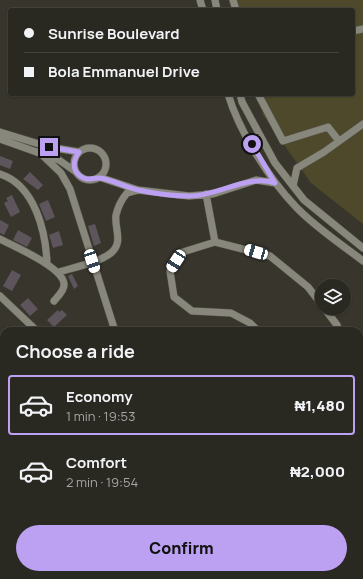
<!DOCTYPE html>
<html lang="en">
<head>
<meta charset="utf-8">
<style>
  body { margin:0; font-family:Manrope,sans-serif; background:#35342e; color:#f1f3f6; height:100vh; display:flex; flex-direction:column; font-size:15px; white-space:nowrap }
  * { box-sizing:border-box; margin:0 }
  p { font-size:13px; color:#a5a6a5 }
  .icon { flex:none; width:22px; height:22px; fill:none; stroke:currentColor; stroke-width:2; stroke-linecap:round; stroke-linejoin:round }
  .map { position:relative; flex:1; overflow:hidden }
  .drawer { position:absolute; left:0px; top:327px; width:363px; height:252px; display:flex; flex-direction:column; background:#292821; border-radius:12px 12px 0 0; box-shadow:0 1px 3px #0004,0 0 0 1px #45443f }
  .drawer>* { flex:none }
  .banner { position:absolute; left:8px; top:8px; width:347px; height:88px; border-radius:4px; box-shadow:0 1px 3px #0004,0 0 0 1px #45443f; display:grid; align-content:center; height:88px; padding:0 16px; background:#292821 }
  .controls { position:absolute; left:315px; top:279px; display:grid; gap:8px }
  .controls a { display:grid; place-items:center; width:36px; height:36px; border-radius:50%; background:#292821; box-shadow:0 1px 3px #0004,0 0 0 1px #45443f; font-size:20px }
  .end { position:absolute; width:18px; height:18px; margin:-9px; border:5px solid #bca0f2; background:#111; box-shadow:0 0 0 2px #111 }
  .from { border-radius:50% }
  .car { position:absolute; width:12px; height:24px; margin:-12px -6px; border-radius:5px; box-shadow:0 0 3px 1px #0007; background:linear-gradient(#fff 24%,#345 0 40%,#fff 0 76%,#345 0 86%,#fff 0) }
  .banner b { display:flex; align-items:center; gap:14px; height:38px; font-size:15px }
  .banner b+b { border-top:1px solid #45443f }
  .banner i { width:10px; height:10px; background:#f1f3f6 }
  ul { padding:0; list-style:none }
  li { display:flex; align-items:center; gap:12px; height:60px; margin:0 8px 6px; padding:0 8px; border:2px solid transparent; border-radius:4px }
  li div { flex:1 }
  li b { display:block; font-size:15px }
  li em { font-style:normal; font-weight:800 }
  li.on { border-color:#bca0f2 }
  li>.icon { width:36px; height:36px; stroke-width:1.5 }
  h2 { padding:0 16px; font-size:18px; line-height:48px }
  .action { display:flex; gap:8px; margin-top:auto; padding:8px 16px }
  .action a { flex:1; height:46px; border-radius:24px; background:#bca0f2; color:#111; font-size:16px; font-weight:800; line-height:46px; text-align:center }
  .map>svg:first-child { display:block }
  .green { fill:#4e492b }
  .building { fill:#5d545c }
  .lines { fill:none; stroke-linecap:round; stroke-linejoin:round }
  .minor-casing { stroke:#535249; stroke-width:8 }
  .minor { stroke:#88877b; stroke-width:7 }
  .route { stroke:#bca0f2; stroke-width:5 }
</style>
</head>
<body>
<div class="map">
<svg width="363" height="579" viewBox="0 0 363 579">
  <rect width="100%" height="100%" fill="#37352c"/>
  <!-- green -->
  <path class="green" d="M 230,0 L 363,0 L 363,224 L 311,183 L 263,115 L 257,94 L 353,94 L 353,10 L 233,10 Z"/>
  <!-- building -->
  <path class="building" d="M 0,156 L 13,161 L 10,169 L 0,165 Z
    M 30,172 L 43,185 L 38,190 L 23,179 Z
    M 12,195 L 20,212 L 11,217 L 4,203 L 8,201 L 6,198 Z
    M 48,200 L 55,217 L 46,221 L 39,204 Z
    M 0,220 L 9,225 L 4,235 L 0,233 Z
    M 95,224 L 101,243 L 94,246 L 88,226 Z
    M 18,230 L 32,238 L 27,247 L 13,240 Z
    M 59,231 L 63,245 L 53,248 L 49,235 Z
    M 12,270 L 21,275 L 12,291 L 3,286 Z
    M 72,274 L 78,286 L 74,289 L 68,276 Z
    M 28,298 L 38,309 L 30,316 L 20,305 Z
    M 58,310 L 59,312 L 62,310 L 67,315 L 54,327 L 47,320 Z"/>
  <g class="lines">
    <defs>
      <path id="minor" d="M 200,0 L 203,10
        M 215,0 L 217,10
        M 233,0 L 236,10
        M 353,31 L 363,29
        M 228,94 C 239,131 269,179 296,207 C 315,227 341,244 363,261
        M 240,94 L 242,102 L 275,163 L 304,200 L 363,248
        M 258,94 L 283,141 L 328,127 L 339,141
        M 0,132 L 49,147 L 79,152
        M 0,139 L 59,160 L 76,172
        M74 164a16 16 0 1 1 32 0a16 16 0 1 1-32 0Z
        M 39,152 L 61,173 L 70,189 L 115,331
        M 0,174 C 35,185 46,232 47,264
        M 99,177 L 138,190 L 189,196 L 213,194 L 256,180 L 275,183
        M 293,186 L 297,168 L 324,152 L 363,124
        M 206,194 L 215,242
        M 0,239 C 15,247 65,268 64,285 C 64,291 58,296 54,301
        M 59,272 C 75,267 98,263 111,253 C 124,242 114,228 116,215 C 118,206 122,199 127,193 L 138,190
        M 0,296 L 37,331
        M 324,308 L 337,325 L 339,331
        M 258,331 L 250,323 L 231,313 L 192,311 L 174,297 L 170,271 L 183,252 L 215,242 L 270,256 L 308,287 L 322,305
        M 359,361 L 363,361
        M 0,434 L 4,438
        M 0,459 L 4,454
        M 0,495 L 4,499
        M 359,561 L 363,557
        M 78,575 L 84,579
        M 129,575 L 130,579
        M 191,575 L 193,579
        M 330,579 L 338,575"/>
    </defs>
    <!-- minor casing -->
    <use href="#minor" class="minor-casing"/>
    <!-- minor -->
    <use href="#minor" class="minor"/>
  </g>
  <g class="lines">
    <!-- route -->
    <path class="route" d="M 49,147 L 79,152 C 73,160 72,170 80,176 C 88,182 93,177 100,178 C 113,180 125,187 138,190 C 152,193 175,196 189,196 C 219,196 246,174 275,183 L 252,144"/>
  </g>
</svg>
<div class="controls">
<a><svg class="icon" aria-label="layers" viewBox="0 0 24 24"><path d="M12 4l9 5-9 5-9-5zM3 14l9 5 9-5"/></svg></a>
</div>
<i class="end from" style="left:252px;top:144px"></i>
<i class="end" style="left:49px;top:147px"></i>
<i class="car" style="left:256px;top:252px;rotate:286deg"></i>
<i class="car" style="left:92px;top:261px;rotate:162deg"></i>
<i class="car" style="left:176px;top:261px;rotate:213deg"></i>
<div class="banner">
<b><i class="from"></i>Sunrise Boulevard</b>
<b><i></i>Bola Emmanuel Drive</b>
</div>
<section class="drawer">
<h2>Choose a ride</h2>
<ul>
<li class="on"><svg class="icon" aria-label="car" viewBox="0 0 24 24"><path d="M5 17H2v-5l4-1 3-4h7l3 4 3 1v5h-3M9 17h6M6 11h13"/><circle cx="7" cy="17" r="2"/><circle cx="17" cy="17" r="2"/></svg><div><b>Economy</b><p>1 min · 19:53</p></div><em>₦1,480</em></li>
<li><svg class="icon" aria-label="car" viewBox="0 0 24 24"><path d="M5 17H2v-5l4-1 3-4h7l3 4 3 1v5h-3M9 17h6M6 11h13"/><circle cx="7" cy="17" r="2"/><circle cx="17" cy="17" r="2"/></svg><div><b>Comfort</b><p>2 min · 19:54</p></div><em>₦2,000</em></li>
</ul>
<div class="action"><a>Confirm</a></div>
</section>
</div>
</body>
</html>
